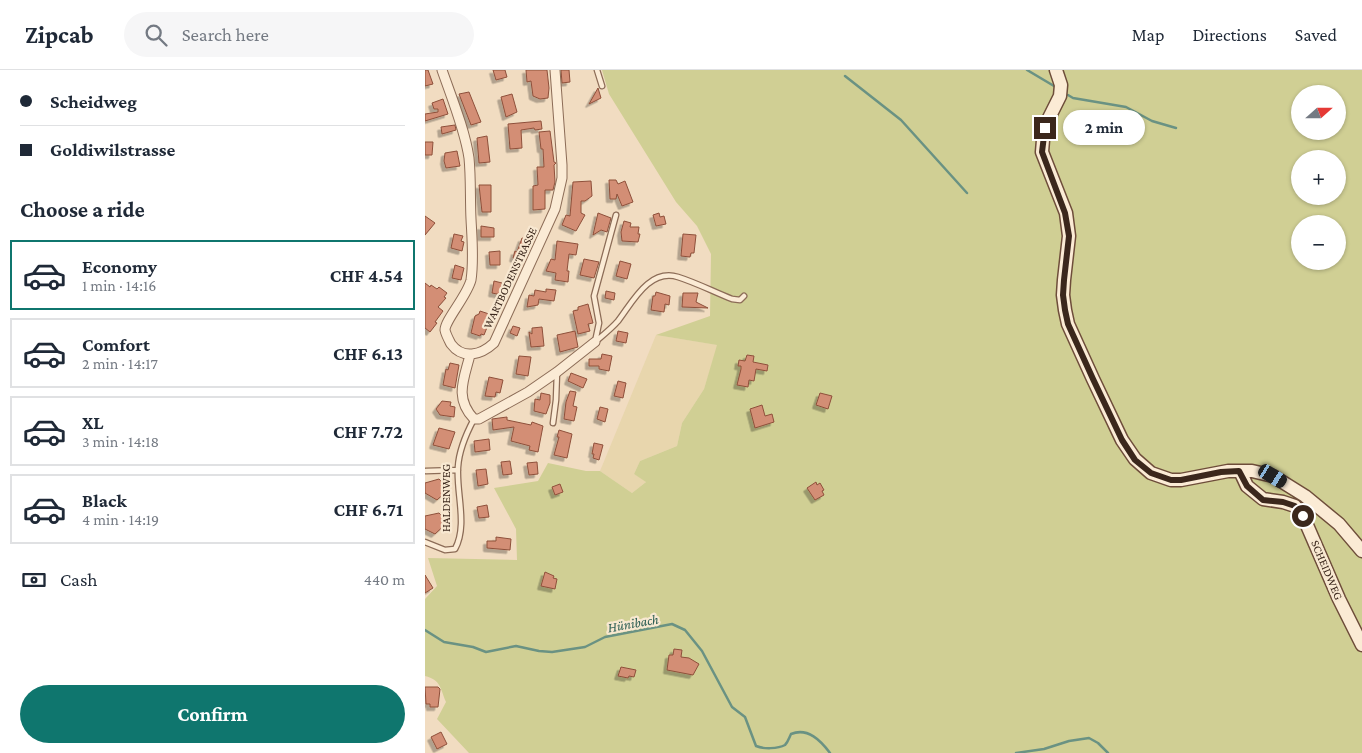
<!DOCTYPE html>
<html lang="en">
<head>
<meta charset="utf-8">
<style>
  body { margin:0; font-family:"Crimson Pro",serif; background:#f6f6f7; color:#1f2937; height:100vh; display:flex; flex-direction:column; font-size:19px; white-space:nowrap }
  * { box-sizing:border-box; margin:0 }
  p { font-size:16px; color:#747a83 }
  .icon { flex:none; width:28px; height:28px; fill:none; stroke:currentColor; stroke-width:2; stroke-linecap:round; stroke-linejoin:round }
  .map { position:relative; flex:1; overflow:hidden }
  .details { display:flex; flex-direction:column; background:#fff; width:425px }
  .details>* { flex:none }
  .guide { display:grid; align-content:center; height:110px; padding:0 20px; background:#fff }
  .needle { width:32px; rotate:69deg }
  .buttons { position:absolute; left:866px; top:15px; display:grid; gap:10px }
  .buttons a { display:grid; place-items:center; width:55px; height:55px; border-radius:50%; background:#fff; box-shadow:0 1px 4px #0004; font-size:25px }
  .end { position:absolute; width:22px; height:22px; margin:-11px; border:6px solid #3b271c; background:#fff; box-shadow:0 0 0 2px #fff }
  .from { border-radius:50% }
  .bubble { position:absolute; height:35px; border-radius:18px; background:#fff; box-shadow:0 1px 4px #0004; font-size:16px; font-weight:700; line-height:35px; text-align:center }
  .car { position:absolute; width:15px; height:30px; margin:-15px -8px; border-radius:6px; box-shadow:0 0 4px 1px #0007; background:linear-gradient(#222 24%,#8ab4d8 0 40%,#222 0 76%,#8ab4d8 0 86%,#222 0) }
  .guide b { display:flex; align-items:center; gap:18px; height:48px; font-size:19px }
  .guide b+b { border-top:1px solid #e0e1e3 }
  .guide i { width:12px; height:12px; background:#1f2937 }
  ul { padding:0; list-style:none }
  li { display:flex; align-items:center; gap:15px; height:70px; margin:0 10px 8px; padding:0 10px; border:2px solid #e0e1e3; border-radius:0px }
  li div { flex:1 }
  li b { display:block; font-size:19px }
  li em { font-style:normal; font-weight:700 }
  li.current { border-color:#0f766e }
  li>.icon { width:45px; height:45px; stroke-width:1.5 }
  h2 { padding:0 20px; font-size:22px; line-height:60px }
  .pay { display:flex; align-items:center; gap:12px; height:55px; padding:0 20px; font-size:19px }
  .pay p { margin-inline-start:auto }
  .action { display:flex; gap:10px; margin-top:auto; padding:10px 20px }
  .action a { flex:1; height:58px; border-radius:30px; background:#0f766e; color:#fff; font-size:20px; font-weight:700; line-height:58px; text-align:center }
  header { display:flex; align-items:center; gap:30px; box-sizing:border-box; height:70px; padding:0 25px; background:#fff; border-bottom:1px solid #e0e1e3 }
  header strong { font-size:24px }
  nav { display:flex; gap:28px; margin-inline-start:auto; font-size:18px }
  .search { width:350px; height:45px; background:#f6f6f7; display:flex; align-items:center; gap:12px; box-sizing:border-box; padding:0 18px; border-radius:28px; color:#747a83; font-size:19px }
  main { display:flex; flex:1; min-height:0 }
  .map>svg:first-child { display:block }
  .farmland { fill:#e8d6ad }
  .green { fill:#d0cf94; fill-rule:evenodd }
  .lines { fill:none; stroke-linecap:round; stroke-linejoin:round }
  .stream { stroke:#6a9283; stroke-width:2.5 }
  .building { fill:#d38e74; stroke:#8e503b; filter:url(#shadow) }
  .lane-casing { stroke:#8c6c57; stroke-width:7 }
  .street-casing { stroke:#8c6c57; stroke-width:11 }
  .secondary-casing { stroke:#6e4d3a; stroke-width:15 }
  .lane { stroke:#fbebd5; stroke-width:4.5 }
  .street { stroke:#fbebd5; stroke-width:9 }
  .secondary { stroke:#fbebd5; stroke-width:12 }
  .route { stroke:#3b271c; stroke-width:6 }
  .labels { text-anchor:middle; stroke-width:4.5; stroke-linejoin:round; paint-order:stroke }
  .street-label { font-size:12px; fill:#3b271c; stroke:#f8e8d1 }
  .water-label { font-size:14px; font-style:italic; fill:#2a5c52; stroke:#f8e8d1 }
</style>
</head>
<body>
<header>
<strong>Zipcab</strong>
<div class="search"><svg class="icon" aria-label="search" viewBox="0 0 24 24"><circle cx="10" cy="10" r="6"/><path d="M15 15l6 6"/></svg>Search here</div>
<nav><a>Map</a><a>Directions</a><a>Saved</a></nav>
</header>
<main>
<section class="details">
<div class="guide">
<b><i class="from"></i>Scheidweg</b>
<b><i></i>Goldiwilstrasse</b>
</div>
<h2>Choose a ride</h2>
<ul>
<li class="current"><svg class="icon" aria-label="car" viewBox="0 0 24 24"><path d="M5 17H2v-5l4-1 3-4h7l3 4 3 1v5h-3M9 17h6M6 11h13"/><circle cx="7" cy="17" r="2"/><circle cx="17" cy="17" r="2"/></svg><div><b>Economy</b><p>1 min · 14:16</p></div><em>CHF 4.54</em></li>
<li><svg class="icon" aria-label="car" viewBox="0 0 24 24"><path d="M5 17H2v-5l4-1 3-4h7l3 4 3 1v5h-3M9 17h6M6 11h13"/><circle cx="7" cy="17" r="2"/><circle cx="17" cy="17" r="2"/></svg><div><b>Comfort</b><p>2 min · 14:17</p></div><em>CHF 6.13</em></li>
<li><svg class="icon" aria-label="car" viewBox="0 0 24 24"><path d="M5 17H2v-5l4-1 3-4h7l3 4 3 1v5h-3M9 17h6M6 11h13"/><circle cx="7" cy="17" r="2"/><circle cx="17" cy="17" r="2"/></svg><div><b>XL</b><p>3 min · 14:18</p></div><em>CHF 7.72</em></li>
<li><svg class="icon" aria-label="car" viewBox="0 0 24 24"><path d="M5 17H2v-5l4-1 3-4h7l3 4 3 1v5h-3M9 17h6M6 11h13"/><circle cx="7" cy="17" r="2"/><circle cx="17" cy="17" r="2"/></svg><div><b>Black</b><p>4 min · 14:19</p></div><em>CHF 6.71</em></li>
</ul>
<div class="pay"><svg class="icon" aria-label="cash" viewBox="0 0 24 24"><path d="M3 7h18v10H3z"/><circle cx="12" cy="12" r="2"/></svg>Cash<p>440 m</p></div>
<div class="action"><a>Confirm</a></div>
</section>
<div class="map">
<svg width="937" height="683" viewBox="0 0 937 683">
  <defs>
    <filter id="shadow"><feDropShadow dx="-3.5" dy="3.5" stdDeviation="0" flood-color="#0004"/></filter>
  </defs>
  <rect width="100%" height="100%" fill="#f1dcc1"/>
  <!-- farmland -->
  <path class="farmland" d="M 231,265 L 293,275 L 279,319 L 257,353 L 252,376 L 215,391 L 209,404 L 222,411 L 207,423 L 175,401 Z"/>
  <!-- green -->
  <path class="green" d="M 177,0 L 937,0 L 937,683 L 44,683 L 12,649 L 21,632 C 15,618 16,610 0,606 L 0,529 L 12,516 L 3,488 L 92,490 L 91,459 L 69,418 L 113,411 L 123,393 L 161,401 L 175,401 L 207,423 L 221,412 L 209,404 L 215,391 L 252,376 L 257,353 L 279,319 L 292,275 L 231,265 L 285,246 L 286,184 L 272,156 L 251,132 L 184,24 ZM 875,24 L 912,24 L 912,61 L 875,61 ZM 875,89 L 912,89 L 912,126 L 875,126 ZM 875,154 L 912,154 L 912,191 L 875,191 Z"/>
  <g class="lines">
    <!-- stream -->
    <path class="stream" d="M 602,0 L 629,16
      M 420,6 L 476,50 L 542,123
      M 643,25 L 648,28 L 701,37 L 727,51 L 751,58
      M 0,560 L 19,572 L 48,577 L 61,582 L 91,576 L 114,581 L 127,582 L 160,577 L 180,567 L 247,554 L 260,560 L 277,581 L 307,637 L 320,647 L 331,676 C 338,679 353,679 360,675 C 363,672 364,668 366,664 C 383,657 396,671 405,683
      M 591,683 L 619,679 L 644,671 L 664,668 L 673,673 L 683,683"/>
  </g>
  <!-- building -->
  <path class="building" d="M 0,0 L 3,0 L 8,14 L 0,16 Z
    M 68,0 L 80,0 L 82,7 L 71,10 Z
    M 101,0 L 122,0 L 124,18 L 123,28 L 115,29 L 108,26 L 106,11 L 102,12 Z
    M 136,0 L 144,0 L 145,12 L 137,13 Z
    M 173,18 L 176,28 L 164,34 Z
    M 44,22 L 56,52 L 46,55 L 34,24 Z
    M 87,24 L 92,42 L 81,47 L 76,27 Z
    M 18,29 L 23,44 L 0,51 L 0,44 L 13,42 L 13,39 L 9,39 L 7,33 Z
    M 116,51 L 117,59 L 110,60 L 109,58 L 96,60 L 97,78 L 85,79 L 83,54 Z
    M 30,55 L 31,60 L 17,64 L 16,57 Z
    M 125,61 L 129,92 L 131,93 L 129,95 L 130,112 L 128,120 L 120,120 L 120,139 L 108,140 L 108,116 L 113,115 L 112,97 L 119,97 L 118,79 L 116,79 L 114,62 Z
    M 62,66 L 65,92 L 54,93 L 52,68 Z
    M 0,72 L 8,72 L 7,85 L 0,85 Z
    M 32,81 L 35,96 L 21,98 L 19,91 L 20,83 Z
    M 184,110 L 191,110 L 193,114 L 200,111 L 208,132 L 197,136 L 192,124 L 191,129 L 185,129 Z
    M 166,111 L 167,126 L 160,131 L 156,131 L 156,143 L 160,145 L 151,161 L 137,155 L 141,145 L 145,146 L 148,112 Z
    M 54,115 L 66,115 L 66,142 L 57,142 Z
    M 173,143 L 186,148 L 182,162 L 176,160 L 168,165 Z
    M 234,143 L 235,147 L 239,146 L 241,154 L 231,156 L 228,145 Z
    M 0,146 L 10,153 L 0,165 Z
    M 199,151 L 206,153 L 205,157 L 214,157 L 213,164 L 215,164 L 213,172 L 197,171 L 196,162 Z
    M 56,156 L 69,158 L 69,167 L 56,167 Z
    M 29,164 L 38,166 L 36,171 L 39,172 L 37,181 L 26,178 Z
    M 258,164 L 271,165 L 269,183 L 266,183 L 265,187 L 256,186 Z
    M 97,168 L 107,171 L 98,192 L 88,188 L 90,181 L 92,182 Z
    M 132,171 L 153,174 L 151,185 L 144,184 L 142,201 L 144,201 L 143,212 L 130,210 L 131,203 L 121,201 L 126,189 L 130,190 Z
    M 75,181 L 75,195 L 65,195 L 64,182 Z
    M 159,189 L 174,192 L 169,208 L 155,205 Z
    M 195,191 L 206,194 L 202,209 L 191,206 Z
    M 30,195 L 39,198 L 36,210 L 27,208 Z
    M 69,211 L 77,213 L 77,225 L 67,223 Z
    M 0,213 L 5,217 L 6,215 L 12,219 L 14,217 L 22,223 L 19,227 L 21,228 L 13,237 L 18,241 L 10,252 L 12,253 L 5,262 L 0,258 Z
    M 121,219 L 131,220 L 129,231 L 114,229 L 113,235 L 102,237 L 104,225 L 109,226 L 110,220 L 121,222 Z
    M 181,221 L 190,223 L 189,230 L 180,228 Z
    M 231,222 L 245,226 L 244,235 L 240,234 L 239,242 L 226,240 L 228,226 L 230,226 Z
    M 258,223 L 273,223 L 271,232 L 283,238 L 257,237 Z
    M 163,234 L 168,253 L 163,254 L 165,261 L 153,264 L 148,241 L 153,240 L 153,237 Z
    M 55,241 L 67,245 L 59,265 L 56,264 L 55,266 L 46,263 L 50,246 L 54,244 Z
    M 88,256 L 95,258 L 92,266 L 85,263 Z
    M 117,257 L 119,276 L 106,277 L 104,262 L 107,264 L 107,258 Z
    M 150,261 L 153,277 L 135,282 L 132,265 Z
    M 193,261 L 203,263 L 201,273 L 191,271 Z
    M 177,284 L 187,286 L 184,301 L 174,299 L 174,296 L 164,296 L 164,289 L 176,289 Z
    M 322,285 L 329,286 L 328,292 L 343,295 L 342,301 L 331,299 L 329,311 L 324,310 L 323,317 L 312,315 L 316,299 L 316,296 L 313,296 L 314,290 L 320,291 Z
    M 94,286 L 106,287 L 103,306 L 91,304 Z
    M 25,293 L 34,295 L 30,318 L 18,315 L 21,299 L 23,300 Z
    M 146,303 L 162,309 L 158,318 L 143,311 Z
    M 64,307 L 78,310 L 75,323 L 71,322 L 70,327 L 60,326 Z
    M 193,311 L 201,313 L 198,328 L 189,326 Z
    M 145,321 L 151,322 L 148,336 L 152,337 L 149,351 L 139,349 L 141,332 Z
    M 116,323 L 125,325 L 125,333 L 121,344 L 109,341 L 110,329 L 115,330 Z
    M 395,323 L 407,326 L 403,339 L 391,335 Z
    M 17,331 L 26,332 L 25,336 L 30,337 L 29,347 L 15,345 L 11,339 Z
    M 337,335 L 340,346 L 347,344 L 349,352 L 330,358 L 325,339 Z
    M 175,337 L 183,339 L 180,352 L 172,349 Z
    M 82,347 L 82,350 L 106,355 L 107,352 L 118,356 L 113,382 L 104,380 L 105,376 L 86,371 L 89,357 L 68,360 L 67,349 Z
    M 14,358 L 30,362 L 24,379 L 8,375 Z
    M 134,360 L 147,364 L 142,388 L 129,385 L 134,367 L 132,367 Z
    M 64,369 L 65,380 L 50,382 L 49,371 Z
    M 169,373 L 178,375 L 174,390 L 168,388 L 169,384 L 167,384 Z
    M 85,391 L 87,404 L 78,405 L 76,392 Z
    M 112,392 L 113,404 L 104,405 L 102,393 Z
    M 61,399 L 63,414 L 53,416 L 51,400 Z
    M 14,409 L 24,419 L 12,430 L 0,423 L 0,413 Z
    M 391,412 L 392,415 L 395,413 L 399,420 L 397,421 L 399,425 L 390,430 L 382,418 Z
    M 135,414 L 138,422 L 130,425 L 127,417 Z
    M 62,435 L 64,447 L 54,448 L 52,437 Z
    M 14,443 L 23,452 L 10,464 L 0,459 L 0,446 Z
    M 71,467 L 86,469 L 85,480 L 62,478 L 62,471 L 71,471 Z
    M 120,502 L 129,506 L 128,508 L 132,509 L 130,519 L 116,516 Z
    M 0,505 L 8,518 L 0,523 Z
    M 249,579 L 257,580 L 256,587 L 264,588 L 274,594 L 268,605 L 242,600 L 244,585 L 248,585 Z
    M 196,597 L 211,600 L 209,607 L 204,606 L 203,608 L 193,606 Z
    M 0,617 L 13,617 L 15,619 L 13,637 L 5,637 L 5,634 L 1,634 Z
    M 16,662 L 22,674 L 12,679 L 6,667 Z"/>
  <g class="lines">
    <defs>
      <path id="lane" d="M 172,0 L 177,16
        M 170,272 C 177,266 186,259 193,251 C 207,233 224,198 253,207 C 272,213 289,222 307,229 L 315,230 L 319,226
        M 170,272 L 174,253 L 169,226 L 191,145
        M 128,353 L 131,330 L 132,302
        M 1,401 L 33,400
        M 0,472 L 20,480 L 30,479 C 43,455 31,423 33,397 C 34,380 41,364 49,349"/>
      <path id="street" d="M 17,0 C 26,26 40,60 44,88 C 46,108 45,129 46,149 C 47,169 49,190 46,210 C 42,226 20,250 20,260 C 21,265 24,270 26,274 C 38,290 56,285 69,273 L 130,139 L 137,108 L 137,95 L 130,0
        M 45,285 C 39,309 29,328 49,349 L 54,349 L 103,322 L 132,302 L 170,272"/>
      <path id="secondary" d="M 631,0 L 636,15 L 635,26 L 619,58 L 617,82 L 641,143 L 644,166 L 639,210 L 638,225 L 640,240 L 643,254 L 668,309 L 697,370 L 710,389 L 726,403 L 746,410 L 756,410 L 803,401 L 827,401 L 848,406 L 880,426 L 914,454 L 937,481
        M 815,401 L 822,416 L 838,429 L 858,432 L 870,436 L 878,446 L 914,529 L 937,575"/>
    </defs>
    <!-- lane casing -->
    <use href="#lane" class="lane-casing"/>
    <!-- street casing -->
    <use href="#street" class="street-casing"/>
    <!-- secondary casing -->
    <use href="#secondary" class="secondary-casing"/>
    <!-- lane -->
    <use href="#lane" class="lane"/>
    <!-- street -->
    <use href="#street" class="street"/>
    <!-- secondary -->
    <use href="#secondary" class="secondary"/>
  </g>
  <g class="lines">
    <!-- route -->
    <path class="route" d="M 620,58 L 617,82 L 640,143 L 644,166 L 639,210 L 638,225 L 640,240 L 643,254 L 668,309 L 697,370 L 710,390 L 726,403 L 746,410 L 756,410 L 796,402 L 814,401 L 822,416 L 838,430 L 858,432 L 870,436 L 878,446"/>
  </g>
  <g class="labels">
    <!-- street labels -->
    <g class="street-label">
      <text transform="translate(85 208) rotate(-65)" y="4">WARTBODENSTRASSE</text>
      <text transform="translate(21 428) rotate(-90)" y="4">HALDENWEG</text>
      <text transform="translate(902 500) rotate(67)" y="4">SCHEIDWEG</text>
    </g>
    <!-- water labels -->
    <g class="water-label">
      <text transform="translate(208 553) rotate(-10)" y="5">Hünibach</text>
    </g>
  </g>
</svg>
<div class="buttons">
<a><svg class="needle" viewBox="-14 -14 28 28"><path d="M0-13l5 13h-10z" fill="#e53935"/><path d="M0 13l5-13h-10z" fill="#747a83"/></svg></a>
<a>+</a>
<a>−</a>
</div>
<i class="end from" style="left:878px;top:446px"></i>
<i class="end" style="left:620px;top:58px"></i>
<div class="bubble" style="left:638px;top:40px;width:82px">2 min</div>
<i class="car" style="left:848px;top:406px;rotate:121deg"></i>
</div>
</main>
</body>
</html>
